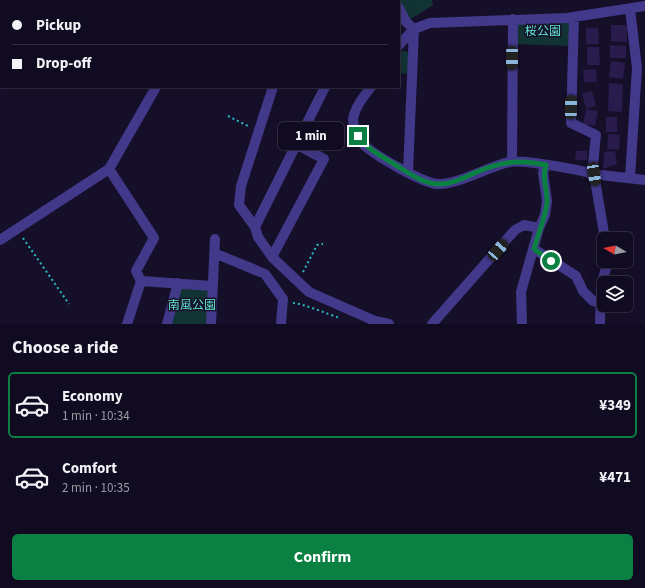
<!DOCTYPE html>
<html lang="en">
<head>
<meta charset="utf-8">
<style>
  body { margin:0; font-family:"Source Sans 3","Noto Sans JP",sans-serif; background:#1e192d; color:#f1f3f6; height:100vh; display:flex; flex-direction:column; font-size:15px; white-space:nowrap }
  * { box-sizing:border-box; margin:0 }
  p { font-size:13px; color:#9c9ba5 }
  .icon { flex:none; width:22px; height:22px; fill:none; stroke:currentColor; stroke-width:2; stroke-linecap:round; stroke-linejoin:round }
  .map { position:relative; height:324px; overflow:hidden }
  .drawer { display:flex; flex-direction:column; background:#100b20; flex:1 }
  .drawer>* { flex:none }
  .top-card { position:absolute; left:0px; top:0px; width:400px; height:88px; box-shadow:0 4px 16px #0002,0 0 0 1px #302b3e; display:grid; align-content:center; height:88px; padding:0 12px; background:#100b20 }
  .needle { width:26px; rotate:280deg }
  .tools { position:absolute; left:597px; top:232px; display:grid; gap:8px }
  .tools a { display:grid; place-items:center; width:36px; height:36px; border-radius:6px; background:#100b20; box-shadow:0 4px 16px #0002,0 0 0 1px #302b3e; font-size:20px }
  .end { position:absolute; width:18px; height:18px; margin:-9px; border:5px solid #0b8043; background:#fff; box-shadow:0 0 0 2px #fff }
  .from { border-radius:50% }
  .bubble { position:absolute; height:28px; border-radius:6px; background:#100b20; box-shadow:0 4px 16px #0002,0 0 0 1px #302b3e; font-size:13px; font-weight:700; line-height:28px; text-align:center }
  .car { position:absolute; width:12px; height:24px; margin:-12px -6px; border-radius:5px; box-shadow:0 0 3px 1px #0007; background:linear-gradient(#222 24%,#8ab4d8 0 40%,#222 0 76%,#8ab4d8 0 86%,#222 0) }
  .top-card b { display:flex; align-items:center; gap:14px; height:38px; font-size:15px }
  .top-card b+b { border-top:1px solid #302b3e }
  .top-card i { width:10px; height:10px; background:#f1f3f6 }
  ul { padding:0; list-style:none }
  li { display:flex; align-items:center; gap:12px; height:66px; margin:0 8px 6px; padding:0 4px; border:2px solid transparent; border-radius:6px }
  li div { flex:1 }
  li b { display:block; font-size:15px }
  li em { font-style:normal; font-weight:700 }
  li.on { border-color:#0b8043 }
  li>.icon { width:36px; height:36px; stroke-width:1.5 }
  h2 { padding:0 12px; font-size:18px; line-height:48px }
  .cta { display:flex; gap:8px; margin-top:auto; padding:8px 12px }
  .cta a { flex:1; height:46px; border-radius:6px; background:#0b8043; color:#fff; font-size:16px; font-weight:700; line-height:46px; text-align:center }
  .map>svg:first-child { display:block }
  .green { fill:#123334 }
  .building { fill:#291b4c }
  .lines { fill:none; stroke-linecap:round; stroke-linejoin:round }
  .path { stroke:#2bbcc1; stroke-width:2; stroke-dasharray:2 3; stroke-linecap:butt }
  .minor { stroke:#43398b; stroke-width:10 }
  .tertiary { stroke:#43398b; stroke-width:10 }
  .route { stroke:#0b8043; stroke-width:5 }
  .labels { text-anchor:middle; stroke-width:3; stroke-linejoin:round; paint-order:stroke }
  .park-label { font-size:12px; fill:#5ee5cf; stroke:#160f2a }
</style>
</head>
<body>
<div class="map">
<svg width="645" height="324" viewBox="0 0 645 324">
  <rect width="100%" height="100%" fill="#160f2a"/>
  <!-- green -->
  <path class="green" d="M 392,0 L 432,0 L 433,5 L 406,22 L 399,8 L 399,1 Z
    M 574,17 L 573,46 L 512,44 L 513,19 Z
    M 403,50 L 409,53 L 408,74 L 399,73 L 399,56 Z
    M 178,283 L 212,286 L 211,324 L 167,324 Z"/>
  <!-- building -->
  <path class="building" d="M 611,25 L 627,25 L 627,42 L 611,41 Z
    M 586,28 L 598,28 L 599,44 L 586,44 Z
    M 610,45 L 626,46 L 626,58 L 610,58 Z
    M 587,47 L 599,47 L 600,65 L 587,65 Z
    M 611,61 L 625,63 L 623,79 L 609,77 Z
    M 596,69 L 597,82 L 584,82 L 583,70 Z
    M 609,83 L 623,84 L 622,112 L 608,111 Z
    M 592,91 L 596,106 L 586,109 L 598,111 L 595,126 L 583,124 L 586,109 L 582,94 Z
    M 606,117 L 617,117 L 617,132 L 606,132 Z
    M 608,134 L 620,135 L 619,150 L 607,149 Z
    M 576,151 L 587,151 L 587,160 L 575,160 Z
    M 615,151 L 617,164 L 603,169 L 604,152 Z"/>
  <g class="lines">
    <!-- path -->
    <path class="path" d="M 228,116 L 250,127
      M 23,238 L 69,304
      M 303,272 L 317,245 L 323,244
      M 293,303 C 305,304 327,314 340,318"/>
    <!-- minor -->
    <path class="minor" d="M 392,0 L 394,1
      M 197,1 L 197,0
      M 303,1 L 303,0
      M 368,1 L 368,0
      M 0,3 L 1,5
      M 399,8 L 406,22 L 414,29 L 408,172
      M 574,17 L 571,123 L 596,135 L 592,174 L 645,180
      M 399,45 L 414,29 L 430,23 L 567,18 L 645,6
      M 273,87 L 241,186 L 239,205 L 255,227 L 258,237 L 272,257 L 309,292 L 375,321 L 389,324
      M 371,87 C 364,96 355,107 353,119 C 353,128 357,137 363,144 C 374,155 422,183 438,184 C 458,185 489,166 510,162 C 523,159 579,170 594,174 L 605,239
      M 512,161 L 513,19
      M 109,169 L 154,238 L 136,271 L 141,281 L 212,286
      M 630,177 L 637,68 L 630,9
      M 255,227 L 325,87
      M 0,240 L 109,169 L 156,87
      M 534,249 L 576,276 L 583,291 L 593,301 L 600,303
      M 214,255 L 219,255 L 265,274 L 283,299 L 281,324
      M 272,257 L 324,159 L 296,144
      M 127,324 L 141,281
      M 167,324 L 178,283
      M 211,324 L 215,239
      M 432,324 L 515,230 L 524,225 L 539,228
      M 522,324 L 521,292 L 539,228 L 545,215 L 547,201 L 543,173 L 545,165
      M 600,324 L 601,286 L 608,261"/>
    <!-- tertiary -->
    <path class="tertiary" d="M 30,1 L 31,0
      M 0,20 L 1,19"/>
  </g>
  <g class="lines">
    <!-- route -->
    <path class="route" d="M 358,136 C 367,149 381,156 394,164 C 407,172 423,184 439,184 C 455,184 468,175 482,170 C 505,161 522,160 546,165 C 541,178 548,190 547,203 C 545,219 538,234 534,249 L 551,261"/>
  </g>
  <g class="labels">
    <!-- park labels -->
    <g class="park-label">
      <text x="543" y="35">桜公園</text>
      <text x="192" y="309">南風公園</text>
    </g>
  </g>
</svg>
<div class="tools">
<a><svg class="needle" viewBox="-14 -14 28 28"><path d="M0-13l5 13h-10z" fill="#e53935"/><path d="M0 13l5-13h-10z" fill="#9c9ba5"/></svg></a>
<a><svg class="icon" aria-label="layers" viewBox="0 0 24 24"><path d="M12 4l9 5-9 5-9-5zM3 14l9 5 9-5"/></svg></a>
</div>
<i class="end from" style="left:551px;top:261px"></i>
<i class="end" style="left:358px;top:136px"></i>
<div class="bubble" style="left:278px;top:122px;width:66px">1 min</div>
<i class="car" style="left:512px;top:58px;rotate:180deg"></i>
<i class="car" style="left:571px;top:107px;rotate:1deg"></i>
<i class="car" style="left:594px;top:174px;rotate:171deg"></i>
<i class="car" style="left:498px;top:250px;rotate:41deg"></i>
<div class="top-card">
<b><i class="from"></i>Pickup</b>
<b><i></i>Drop-off</b>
</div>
</div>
<section class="drawer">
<h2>Choose a ride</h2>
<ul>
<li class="on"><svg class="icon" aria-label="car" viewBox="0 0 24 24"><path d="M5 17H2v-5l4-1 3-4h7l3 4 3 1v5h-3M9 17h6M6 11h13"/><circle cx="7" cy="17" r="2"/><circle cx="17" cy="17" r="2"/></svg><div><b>Economy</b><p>1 min · 10:34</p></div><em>¥349</em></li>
<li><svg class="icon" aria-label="car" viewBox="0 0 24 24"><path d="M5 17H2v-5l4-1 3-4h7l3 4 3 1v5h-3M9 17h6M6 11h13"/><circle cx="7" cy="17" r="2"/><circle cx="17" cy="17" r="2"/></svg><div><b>Comfort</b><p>2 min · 10:35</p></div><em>¥471</em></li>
</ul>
<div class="cta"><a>Confirm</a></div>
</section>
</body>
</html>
